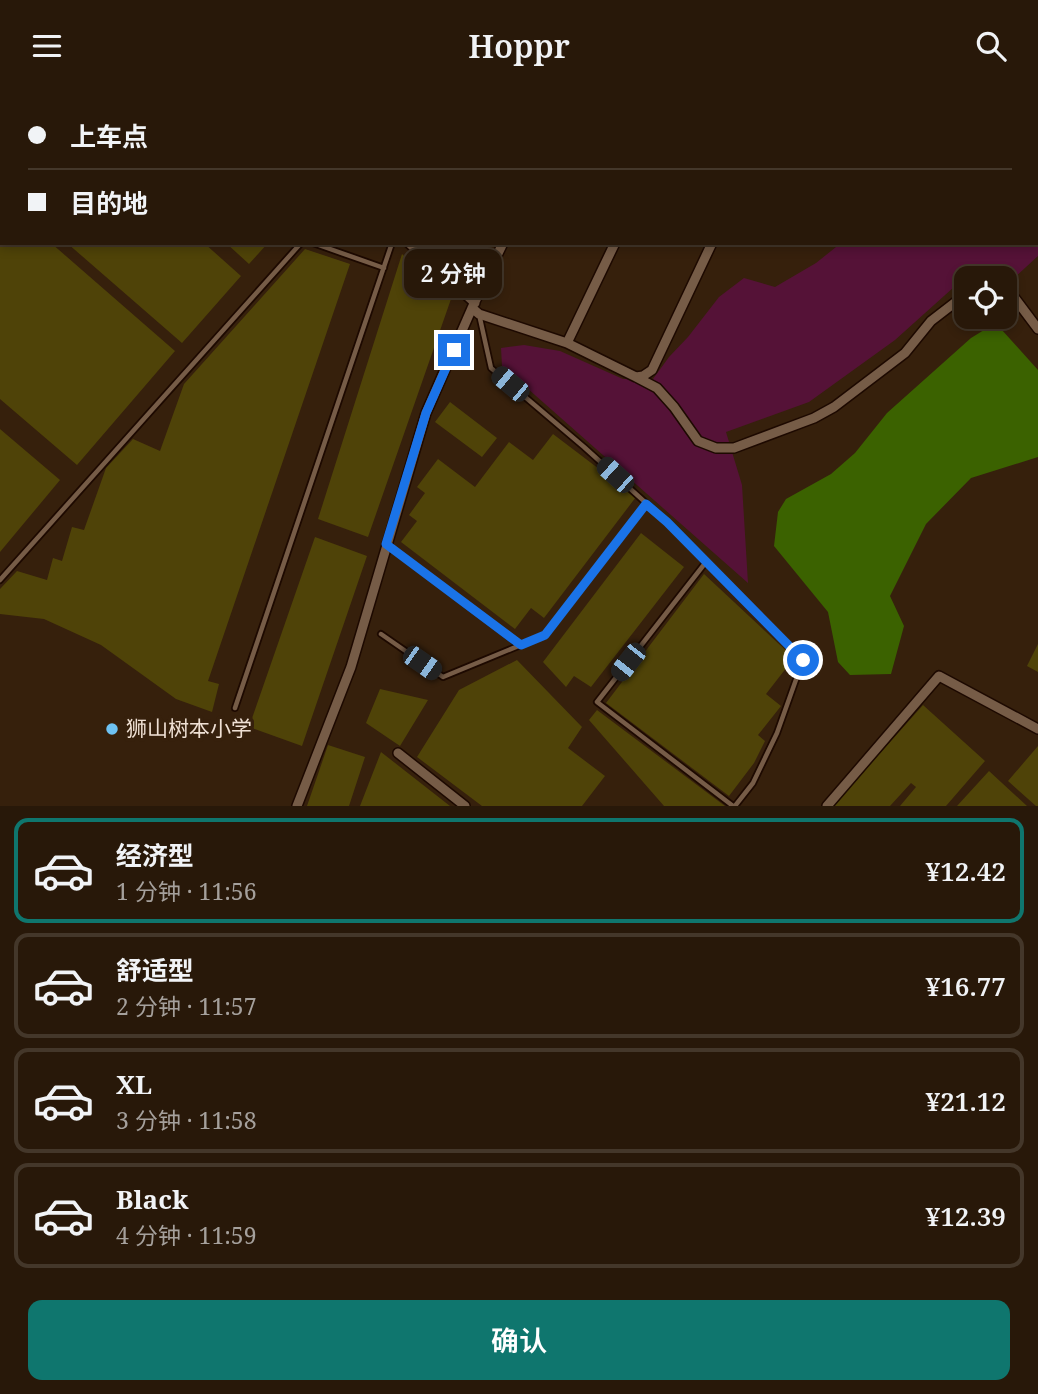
<!DOCTYPE html>
<html lang="zh">
<head>
<meta charset="utf-8">
<style>
  body { margin:0; font-family:"Noto Serif","Noto Sans SC",serif; background:#342517; color:#f1f3f6; height:100vh; display:flex; flex-direction:column; font-size:26px; white-space:nowrap }
  * { box-sizing:border-box; margin:0 }
  p { font-size:23px; color:#a5a09c }
  .icon { flex:none; width:38px; height:38px; fill:none; stroke:currentColor; stroke-width:2; stroke-linecap:round; stroke-linejoin:round }
  .map { position:relative; height:715px; overflow:hidden }
  .drawer { display:flex; flex-direction:column; background:#281809; flex:1 }
  .drawer>* { flex:none }
  .guide { position:absolute; left:0px; top:0px; width:1040px; height:154px; box-shadow:0 4px 10px #0003,0 0 0 2px #44372a; display:grid; align-content:center; height:154px; padding:0 28px; background:#281809 }
  .tools { position:absolute; left:954px; top:175px; display:grid; gap:14px }
  .tools a { display:grid; place-items:center; width:63px; height:63px; border-radius:14px; background:#281809; box-shadow:0 4px 10px #0003,0 0 0 2px #44372a; font-size:35px }
  .end { position:absolute; width:32px; height:32px; margin:-16px; border:9px solid #1a73e8; background:#fff; box-shadow:0 0 0 4px #fff }
  .from { border-radius:50% }
  .bubble { position:absolute; height:49px; border-radius:14px; background:#281809; box-shadow:0 4px 10px #0003,0 0 0 2px #44372a; font-size:23px; font-weight:600; line-height:49px; text-align:center }
  .car { position:absolute; width:21px; height:42px; margin:-21px -10px; border-radius:9px; box-shadow:0 0 5px 2px #0007; background:linear-gradient(#222 24%,#8ab4d8 0 40%,#222 0 76%,#8ab4d8 0 86%,#222 0) }
  .guide b { display:flex; align-items:center; gap:24px; height:66px; font-size:26px }
  .guide b+b { border-top:2px solid #44372a }
  .guide i { width:18px; height:18px; background:#f1f3f6 }
  ul { padding:12px 0 0; list-style:none }
  li { display:flex; align-items:center; gap:21px; height:105px; margin:0 14px 10px; padding:0 14px; border:4px solid #44372a; border-radius:14px }
  li div { flex:1 }
  li b { display:block; font-size:26px }
  li em { font-style:normal; font-weight:600 }
  li.current { border-color:#0f766e }
  li>.icon { width:63px; height:63px; stroke-width:1.5 }
  .primary-button { display:flex; gap:14px; margin-top:auto; padding:14px 28px }
  .primary-button a { flex:1; height:80px; border-radius:14px; background:#0f766e; color:#fff; font-size:28px; font-weight:600; line-height:80px; text-align:center }
  header { display:flex; justify-content:space-between; align-items:center; height:91px; padding:0 28px; background:#281809; font-size:32px; font-weight:600 }
  .map>svg:first-child { display:block }
  .green { fill:#551237 }
  .water { fill:#3b6200 }
  .lines { fill:none; stroke-linecap:round; stroke-linejoin:round }
  .canal { stroke:#3b6200; stroke-width:10 }
  .building { fill:#4f4308 }
  .service-casing { stroke:#1d0900; stroke-width:8 }
  .minor-casing { stroke:#1d0900; stroke-width:12 }
  .service { stroke:#765c47; stroke-width:4.5 }
  .minor { stroke:#765c47; stroke-width:9 }
  .route { stroke:#1a73e8; stroke-width:9 }
  .poi-dot { fill:#6ec2f3; stroke:#36200c; stroke-width:2.5 }
  .labels { text-anchor:middle; stroke-width:7; stroke-linejoin:round; paint-order:stroke }
  .poi-label { font-size:21px; fill:#efe0d4; stroke:#36200c; text-anchor:start }
</style>
</head>
<body>
<header><svg class="icon" aria-label="menu" viewBox="0 0 24 24"><path d="M4 6h16M4 12h16M4 18h16"/></svg>Hoppr<svg class="icon" aria-label="search" viewBox="0 0 24 24"><circle cx="10" cy="10" r="6"/><path d="M15 15l6 6"/></svg></header>
<div class="map">
<svg width="1038" height="715" viewBox="0 0 1038 715">
  <rect width="100%" height="100%" fill="#36200c"/>
  <!-- green -->
  <path class="green" d="M 1038,29 L 1038,165 L 1013,188 L 964,187 L 895,249 L 809,311 L 726,341 L 742,394 L 748,492 L 502,275 L 501,257 L 524,254 L 560,260 L 623,288 L 653,288 L 669,266 L 688,246 L 719,206 L 744,187 L 775,196 L 816,172 L 841,152 L 1038,152 Z"/>
  <!-- water -->
  <path class="water" d="M 1001,238 L 1038,279 L 1038,366 L 971,387 L 926,433 L 890,505 L 904,535 L 891,583 L 850,584 L 838,571 L 828,521 L 774,455 L 778,421 L 786,408 L 831,383 L 855,362 L 887,322 L 971,247 L 984,239 Z"/>
  <g class="lines">
    <!-- canal -->
    <path class="canal" d="M 432,2 L 433,0"/>
  </g>
  <!-- building -->
  <path class="building" d="M 0,152 L 51,152 L 175,260 L 77,374 L 0,308 Z
    M 67,152 L 204,152 L 241,185 L 182,252 Z
    M 226,152 L 268,152 L 249,173 Z
    M 305,158 L 350,173 L 208,590 L 219,593 L 212,621 L 176,608 L 101,554 L 44,528 L 0,523 L 0,498 L 17,480 L 47,489 L 53,467 L 62,470 L 72,436 L 84,439 L 106,377 L 133,348 L 160,360 L 184,293 Z
    M 402,163 L 451,208 L 368,446 L 318,428 Z
    M 450,311 L 497,347 L 482,366 L 435,331 Z
    M 0,338 L 60,389 L 0,461 Z
    M 553,343 L 636,406 L 544,527 L 531,517 L 515,538 L 401,451 L 417,430 L 409,424 L 425,402 L 417,396 L 438,368 L 475,396 L 509,351 L 533,369 Z
    M 641,442 L 684,476 L 591,596 L 574,585 L 566,596 L 543,571 Z
    M 315,446 L 367,465 L 302,655 L 249,636 Z
    M 704,483 L 794,567 L 766,603 L 781,615 L 758,644 L 765,650 L 754,672 L 729,705 L 606,612 Z
    M 1038,553 L 1038,581 L 1027,575 Z
    M 517,569 L 582,636 L 568,657 L 605,685 L 582,715 L 482,715 L 417,666 L 459,599 Z
    M 380,598 L 428,609 L 400,655 L 366,632 Z
    M 923,614 L 985,670 L 946,715 L 900,715 L 916,696 L 911,692 L 890,715 L 833,715 Z
    M 597,619 L 725,715 L 664,715 L 589,629 Z
    M 328,654 L 365,666 L 349,715 L 307,715 Z
    M 1038,655 L 1038,715 L 1036,715 L 1008,690 Z
    M 381,661 L 450,715 L 360,715 Z
    M 989,680 L 1027,715 L 957,715 Z"/>
  <g class="lines">
    <defs>
      <path id="service" d="M 0,4 L 2,2
        M 313,152 L 384,177
        M 479,223 L 491,277 L 584,356 L 667,431 L 803,569 L 777,642 L 753,692 L 735,715
        M 387,454 L 520,554
        M 706,471 L 597,611 L 733,715
        M 0,489 L 301,152
        M 381,543 L 443,586 L 545,544 L 646,413
        M 235,617 L 392,152"/>
      <path id="minor" d="M 241,0 L 243,2
        M 677,0 L 679,2
        M 992,0 L 993,2
        M 548,2 L 549,0
        M 575,2 L 576,0
        M 836,2 L 838,0
        M 1017,2 L 1020,0
        M 409,152 L 475,212
        M 459,197 L 479,152
        M 1004,202 L 1014,206 L 1038,238
        M 472,217 L 479,223 L 567,252 L 636,286 L 657,297 L 674,316 L 698,350 L 716,357 L 734,357 L 814,327 L 834,316 L 905,262 L 931,230 L 966,203
        M 567,252 L 615,152
        M 636,286 L 643,285 L 652,279 L 712,152
        M 398,662 L 465,715
        M 297,715 L 351,576 L 426,322 L 472,217 L 503,152
        M 827,715 L 939,585 L 1038,638"/>
    </defs>
    <!-- service casing -->
    <use href="#service" class="service-casing"/>
    <!-- minor casing -->
    <use href="#minor" class="minor-casing"/>
    <!-- service -->
    <use href="#service" class="service"/>
    <!-- minor -->
    <use href="#minor" class="minor"/>
  </g>
  <g class="lines">
    <!-- route -->
    <path class="route" d="M 454,259 L 426,322 L 386,453 L 521,554 L 545,544 L 646,413 L 667,431 L 803,569"/>
  </g>
  <!-- markers -->
  <circle class="poi-dot" cx="112" cy="638" r="7"/>
  <g class="labels">
    <!-- poi labels -->
    <g class="poi-label">
      <text x="126" y="645">狮山树本小学</text>
    </g>
  </g>
</svg>
<div class="tools">
<a><svg class="icon" aria-label="locate" viewBox="0 0 24 24"><circle cx="12" cy="12" r="6"/><path d="M12 2v4M12 18v4M2 12h4M18 12h4"/></svg></a>
</div>
<i class="end from" style="left:803px;top:569px"></i>
<i class="end" style="left:454px;top:259px"></i>
<div class="bubble" style="left:404px;top:158px;width:98px">2 分钟</div>
<i class="car" style="left:510px;top:293px;rotate:310deg"></i>
<i class="car" style="left:615px;top:384px;rotate:312deg"></i>
<i class="car" style="left:628px;top:571px;rotate:218deg"></i>
<i class="car" style="left:422px;top:572px;rotate:125deg"></i>
<div class="guide">
<b><i class="from"></i>上车点</b>
<b><i></i>目的地</b>
</div>
</div>
<section class="drawer">
<ul>
<li class="current"><svg class="icon" aria-label="car" viewBox="0 0 24 24"><path d="M5 17H2v-5l4-1 3-4h7l3 4 3 1v5h-3M9 17h6M6 11h13"/><circle cx="7" cy="17" r="2"/><circle cx="17" cy="17" r="2"/></svg><div><b>经济型</b><p>1 分钟 · 11:56</p></div><em>¥12.42</em></li>
<li><svg class="icon" aria-label="car" viewBox="0 0 24 24"><path d="M5 17H2v-5l4-1 3-4h7l3 4 3 1v5h-3M9 17h6M6 11h13"/><circle cx="7" cy="17" r="2"/><circle cx="17" cy="17" r="2"/></svg><div><b>舒适型</b><p>2 分钟 · 11:57</p></div><em>¥16.77</em></li>
<li><svg class="icon" aria-label="car" viewBox="0 0 24 24"><path d="M5 17H2v-5l4-1 3-4h7l3 4 3 1v5h-3M9 17h6M6 11h13"/><circle cx="7" cy="17" r="2"/><circle cx="17" cy="17" r="2"/></svg><div><b>XL</b><p>3 分钟 · 11:58</p></div><em>¥21.12</em></li>
<li><svg class="icon" aria-label="car" viewBox="0 0 24 24"><path d="M5 17H2v-5l4-1 3-4h7l3 4 3 1v5h-3M9 17h6M6 11h13"/><circle cx="7" cy="17" r="2"/><circle cx="17" cy="17" r="2"/></svg><div><b>Black</b><p>4 分钟 · 11:59</p></div><em>¥12.39</em></li>
</ul>
<div class="primary-button"><a>确认</a></div>
</section>
</body>
</html>
